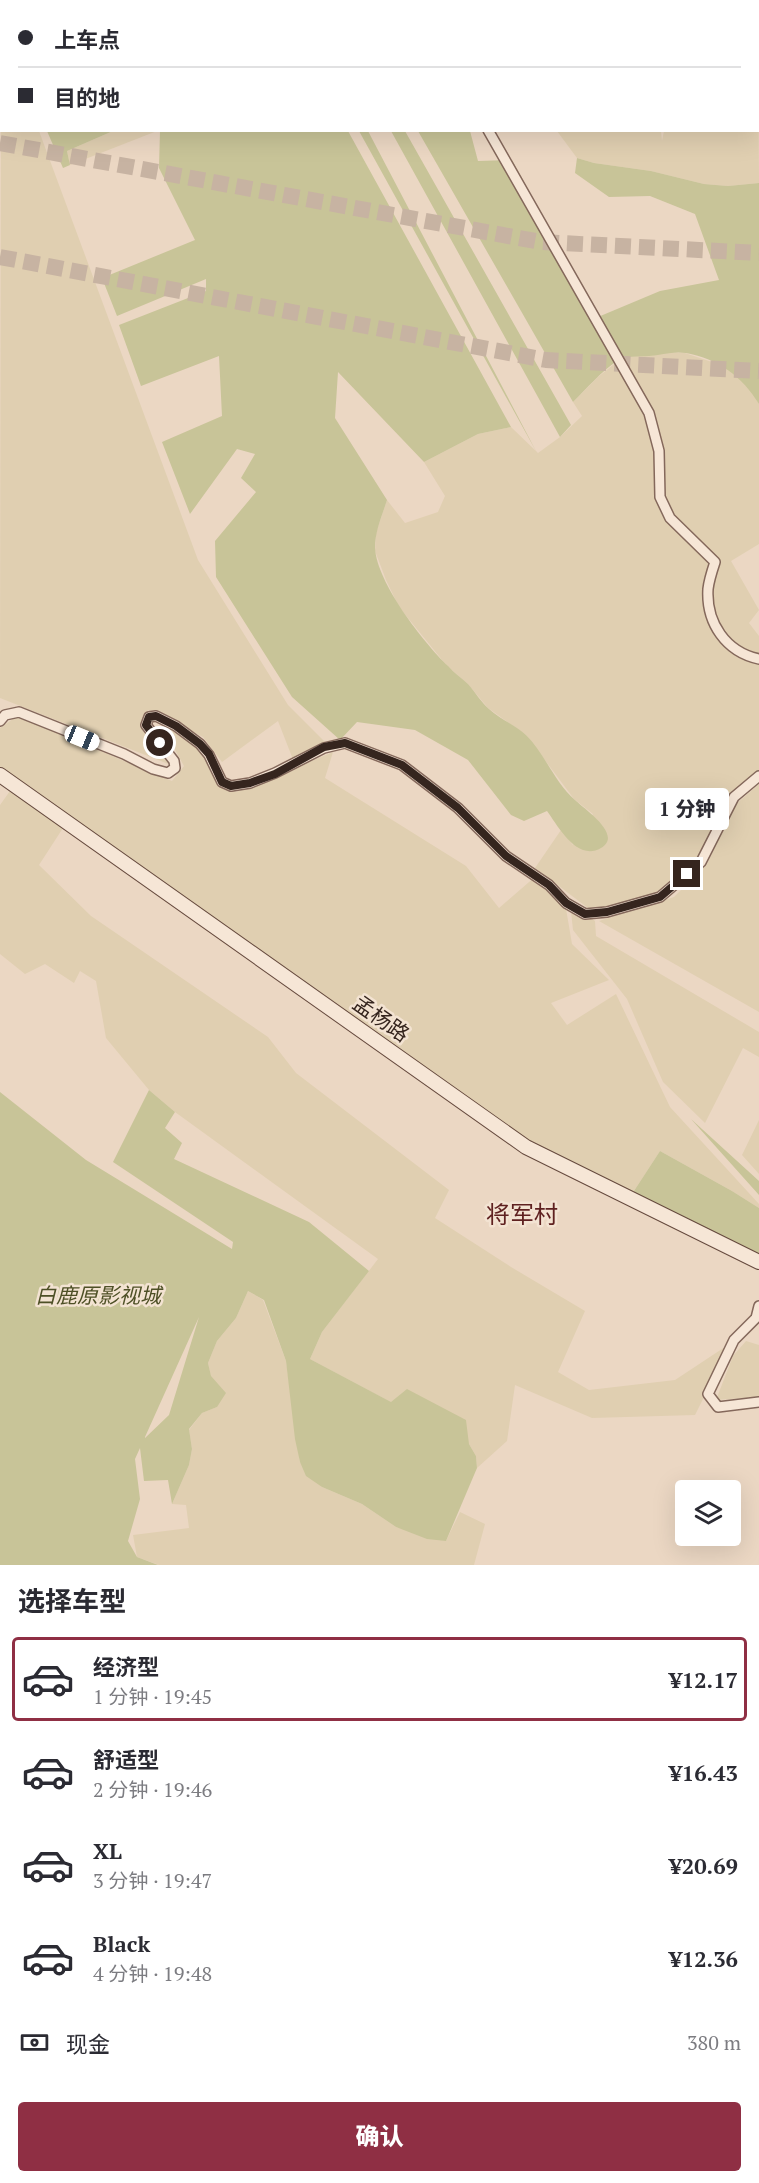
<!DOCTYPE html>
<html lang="zh">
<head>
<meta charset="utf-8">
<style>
  body { margin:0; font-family:"PT Serif","Noto Sans SC",serif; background:#f2f2f3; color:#2b2b33; height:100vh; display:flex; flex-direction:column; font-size:22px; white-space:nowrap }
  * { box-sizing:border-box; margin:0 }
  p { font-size:20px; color:#7c7c81 }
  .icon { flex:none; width:33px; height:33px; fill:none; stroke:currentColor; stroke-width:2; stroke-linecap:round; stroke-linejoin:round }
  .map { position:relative; height:1565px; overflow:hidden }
  .drawer { display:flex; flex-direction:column; background:#fff; flex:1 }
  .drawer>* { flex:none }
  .banner { position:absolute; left:0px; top:0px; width:759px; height:132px; box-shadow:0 6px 24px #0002; display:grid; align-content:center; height:132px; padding:0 18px; background:#fff }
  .buttons { position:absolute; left:675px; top:1480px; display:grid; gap:12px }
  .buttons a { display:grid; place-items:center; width:66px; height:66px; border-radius:6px; background:#fff; box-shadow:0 6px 24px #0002; font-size:30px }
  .end { position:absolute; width:27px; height:27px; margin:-14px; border:8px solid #35251e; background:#fff; box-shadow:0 0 0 3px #fff }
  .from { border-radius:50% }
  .bubble { position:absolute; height:42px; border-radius:6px; background:#fff; box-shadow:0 6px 24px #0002; font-size:20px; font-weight:800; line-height:42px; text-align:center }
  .car { position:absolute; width:18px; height:36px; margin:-18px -9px; border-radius:8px; box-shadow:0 0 4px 2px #0007; background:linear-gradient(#fff 24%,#345 0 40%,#fff 0 76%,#345 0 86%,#fff 0) }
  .banner b { display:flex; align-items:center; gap:21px; height:57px; font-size:22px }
  .banner b+b { border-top:2px solid #e1e1e2 }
  .banner i { width:15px; height:15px; background:#2b2b33 }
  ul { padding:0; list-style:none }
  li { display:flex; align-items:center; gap:18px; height:84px; margin:0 12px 9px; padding:0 6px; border:3px solid transparent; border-radius:6px }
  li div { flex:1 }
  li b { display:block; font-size:22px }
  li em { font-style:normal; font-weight:800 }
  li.on { border-color:#8f2f44 }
  li>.icon { width:54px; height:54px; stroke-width:1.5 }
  h2 { padding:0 18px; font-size:27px; line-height:72px }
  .pay { display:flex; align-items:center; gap:15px; height:66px; padding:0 18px; font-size:22px }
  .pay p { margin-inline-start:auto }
  .button { display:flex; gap:12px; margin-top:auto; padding:12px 18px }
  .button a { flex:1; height:69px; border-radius:6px; background:#8f2f44; color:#fff; font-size:24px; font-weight:800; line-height:69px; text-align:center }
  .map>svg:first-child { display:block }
  .farmland { fill:#e0cfb1 }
  .green { fill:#c8c498; fill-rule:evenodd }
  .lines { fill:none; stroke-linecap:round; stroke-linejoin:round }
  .motorway-tunnel { stroke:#c7b3a2; stroke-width:16; stroke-dasharray:16 8; stroke-linecap:butt }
  .minor-casing { stroke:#84685b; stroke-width:12 }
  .secondary-casing { stroke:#664a3e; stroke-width:16 }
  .minor { stroke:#f6e6d6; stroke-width:9 }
  .secondary { stroke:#f6e6d6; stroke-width:14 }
  .route { stroke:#35251e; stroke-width:8 }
  .labels { text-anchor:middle; stroke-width:5; stroke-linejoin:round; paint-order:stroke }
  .street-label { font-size:21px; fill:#35251e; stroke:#f3e3d2 }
  .park-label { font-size:21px; font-style:italic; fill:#4e5026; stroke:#f3e3d2 }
  .quarter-label { font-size:24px; fill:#5f2120; stroke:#f3e3d2 }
</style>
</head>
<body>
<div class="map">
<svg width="759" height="1565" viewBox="0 0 759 1565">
  <rect width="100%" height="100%" fill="#ebd7c3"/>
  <!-- farmland -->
  <path class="farmland" d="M 475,0 L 665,0 L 673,1 L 476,2 Z
    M 1,45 L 2,130 L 39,131 L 198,560 L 288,705 L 327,744 L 294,762 L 278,721 L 222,762 L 203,737 L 148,710 L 144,723 L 171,765 L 0,698 Z
    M 758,45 L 759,183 L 728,186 L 704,184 L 651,171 L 594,163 L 577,158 L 557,131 L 661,131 L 662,141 L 664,131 L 758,130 Z
    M 113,131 L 157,131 L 70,165 L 67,151 Z
    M 665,353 L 685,353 L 718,364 L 737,375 L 751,390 L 759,404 L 759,544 L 731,561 L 759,610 L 749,623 L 759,636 L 759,776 L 727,802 L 699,865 L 665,894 L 596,914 L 535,868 L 561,830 L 573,845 L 593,814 L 574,799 L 526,735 L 488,708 L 468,684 L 447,666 L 399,607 L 386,580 L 375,551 L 376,533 L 387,500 L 405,523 L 438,512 L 445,496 L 424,462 L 478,434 L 511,427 L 538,453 L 560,437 L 582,416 L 573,402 L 598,377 L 618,361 L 628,357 Z
    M 17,716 L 172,781 L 184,766 L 158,719 L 197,743 L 236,792 L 333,752 L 325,778 L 466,866 L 499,908 L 536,876 L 564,897 L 572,944 L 609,980 L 551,1003 L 567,1025 L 616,994 L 670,1107 L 759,1204 L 759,1208 L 732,1191 L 660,1151 L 632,1194 L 517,1137 L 0,768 L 0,728 Z
    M 759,784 L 759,1012 L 599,921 L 674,897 L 707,864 L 735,805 Z
    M 10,791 L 63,828 L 39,865 L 91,916 L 268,1037 L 296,1073 L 449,1190 L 435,1218 L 511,1267 L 585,1311 L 558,1372 L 589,1390 L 675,1380 L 731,1343 L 695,1415 L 592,1418 L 515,1385 L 507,1441 L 477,1468 L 476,1456 L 469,1444 L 310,1359 L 322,1332 L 378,1259 L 175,1112 L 149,1090 L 106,1038 L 96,981 L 80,971 L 74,983 L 45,964 L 25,974 L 0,954 L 0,805 Z
    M 570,902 L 595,921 L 596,936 L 759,1032 L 759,1057 L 743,1048 L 705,1123 L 663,1082 L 627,999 L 573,930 Z
    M 759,1120 L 759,1174 L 742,1155 Z
    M 248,1291 L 263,1300 L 286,1361 L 300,1462 L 322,1487 L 362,1504 L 396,1527 L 446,1541 L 460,1512 L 485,1524 L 474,1565 L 159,1565 L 137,1557 L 133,1535 L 189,1528 L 186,1505 L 172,1504 L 189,1465 L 192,1449 L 189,1430 L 202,1413 L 217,1407 L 208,1363 L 217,1341 L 236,1318 Z
    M 746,1341 L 759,1345 L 759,1397 L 716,1400 L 733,1356 Z"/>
  <!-- green -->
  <path class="green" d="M 344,0 L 452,0 L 453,1 L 345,2 Z
    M 47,131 L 113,131 L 67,151 L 70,165 L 63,168 Z
    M 160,131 L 348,131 L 511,427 L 478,434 L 424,462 L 338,372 L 335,418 L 387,500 C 382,516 375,531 375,548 C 377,583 423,642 448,666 C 454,673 462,678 468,684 C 475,692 481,702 489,709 C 500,719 515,725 526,735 C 545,754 555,783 575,800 C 583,808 624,835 601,848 C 577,862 558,826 547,811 L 524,821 L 511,815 L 468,760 L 415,730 L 357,722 L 340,740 L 292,697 L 216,577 L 215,541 L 256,492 L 241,478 L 255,454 L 237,449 L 190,514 L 162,442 L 222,416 L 219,356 L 141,386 L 119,325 L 206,291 L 206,279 L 117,316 L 102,278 L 195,240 L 159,168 Z
    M 359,131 L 368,131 L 537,453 Z
    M 391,131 L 405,131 L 571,425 L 560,437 Z
    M 418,131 L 470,131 L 478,161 L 512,160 L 598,317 L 660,291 L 719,280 L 695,214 L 650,196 L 609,197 L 575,173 L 577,158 L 594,163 L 651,171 L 704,184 L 728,186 L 759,183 L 759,404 C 742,376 718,359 686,353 C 673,351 661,355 649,356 C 638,357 627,355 617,361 C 601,372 587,388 573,402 Z
    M 149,1090 L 175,1112 L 165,1128 L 182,1143 L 174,1159 L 309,1222 L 369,1271 L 322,1332 L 310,1359 L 391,1402 L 407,1389 L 466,1420 L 469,1444 L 476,1456 L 477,1468 L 446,1541 L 427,1539 L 396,1527 L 362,1504 L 322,1487 L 306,1476 L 300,1462 L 295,1439 L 286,1361 L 264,1300 L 248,1291 L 236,1318 L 217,1341 L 208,1363 L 211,1376 L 226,1393 L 217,1407 L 202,1413 L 189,1429 L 192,1449 L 189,1465 L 172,1504 L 168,1480 L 144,1481 L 140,1448 L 135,1459 L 140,1499 L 128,1541 L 137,1557 L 158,1565 L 0,1565 L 0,1092 L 86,1160 L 232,1249 L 233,1242 L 113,1162 ZM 199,1317 L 169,1415 L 145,1438 L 145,1437 Z
    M 691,1119 L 759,1181 L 759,1195 Z
    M 660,1151 L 732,1191 L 759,1208 L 759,1259 L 632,1194 Z"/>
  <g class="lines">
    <!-- motorway-tunnel -->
    <path class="motorway-tunnel" d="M 0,143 L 541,242 L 759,253
      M 0,257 L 546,360 L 759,371"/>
    <defs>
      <path id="minor" d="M 445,0 L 446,2
        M 488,130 L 649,413 L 659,451 L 660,497 L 670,518 L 715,562 C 712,571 709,580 708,589 C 706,623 726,652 759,659
        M 0,721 L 5,715 L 19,712 L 124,754 L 153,769 L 168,773 L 175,768 L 174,761 L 146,725 L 149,717 L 156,716 L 176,726 L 200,744 L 209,755 L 222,782 L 231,786 L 250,783 L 275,773 L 324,748 L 345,743 L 402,765 L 458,808 L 506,856 L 549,885 L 566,903 L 585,914 L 607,912 L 660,897 L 701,862 L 734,797 L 759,776
        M 759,1306 L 756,1318 L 734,1340 L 708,1394 L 718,1407 L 759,1402"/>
      <path id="secondary" d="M 0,775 L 526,1147 L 759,1262"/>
    </defs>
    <!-- minor casing -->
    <use href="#minor" class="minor-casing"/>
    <!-- secondary casing -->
    <use href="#secondary" class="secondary-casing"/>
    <!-- minor -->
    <use href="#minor" class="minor"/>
    <!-- secondary -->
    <use href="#secondary" class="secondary"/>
  </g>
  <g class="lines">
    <!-- route -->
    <path class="route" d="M 160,743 L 146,725 L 149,717 L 156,716 L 176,726 L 200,744 L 209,754 L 222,782 L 231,786 L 250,783 L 275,774 L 324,747 L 345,743 L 402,765 L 458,808 L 506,856 L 549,885 L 566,903 L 585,914 L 607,912 L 660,897 L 687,874"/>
  </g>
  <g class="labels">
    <!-- street labels -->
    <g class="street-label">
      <text transform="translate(381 1019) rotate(35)" y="7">孟杨路</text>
    </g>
    <!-- park labels -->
    <g class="park-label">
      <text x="98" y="1303">白鹿原影视城</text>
    </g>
    <!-- quarter labels -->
    <g class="quarter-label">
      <text x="522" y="1223">将军村</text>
    </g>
  </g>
</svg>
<div class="buttons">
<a><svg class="icon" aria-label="layers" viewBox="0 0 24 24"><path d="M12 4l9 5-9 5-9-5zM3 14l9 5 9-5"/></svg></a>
</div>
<i class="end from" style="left:160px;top:743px"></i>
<i class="end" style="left:687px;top:874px"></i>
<div class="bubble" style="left:645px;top:788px;width:84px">1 分钟</div>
<i class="car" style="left:82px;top:738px;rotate:112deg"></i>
<div class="banner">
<b><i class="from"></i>上车点</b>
<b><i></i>目的地</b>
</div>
</div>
<section class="drawer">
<h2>选择车型</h2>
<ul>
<li class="on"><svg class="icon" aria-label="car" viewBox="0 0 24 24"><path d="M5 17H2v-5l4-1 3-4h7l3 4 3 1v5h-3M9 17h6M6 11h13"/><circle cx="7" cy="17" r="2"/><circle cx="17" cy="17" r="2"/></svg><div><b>经济型</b><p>1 分钟 · 19:45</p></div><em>¥12.17</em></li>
<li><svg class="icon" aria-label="car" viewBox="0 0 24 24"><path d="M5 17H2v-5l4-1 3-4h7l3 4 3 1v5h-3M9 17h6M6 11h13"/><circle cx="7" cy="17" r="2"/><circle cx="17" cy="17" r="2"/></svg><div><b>舒适型</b><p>2 分钟 · 19:46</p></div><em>¥16.43</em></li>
<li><svg class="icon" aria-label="car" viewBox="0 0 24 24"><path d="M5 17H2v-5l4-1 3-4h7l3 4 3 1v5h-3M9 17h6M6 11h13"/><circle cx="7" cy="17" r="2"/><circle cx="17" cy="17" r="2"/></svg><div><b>XL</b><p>3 分钟 · 19:47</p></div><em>¥20.69</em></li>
<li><svg class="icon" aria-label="car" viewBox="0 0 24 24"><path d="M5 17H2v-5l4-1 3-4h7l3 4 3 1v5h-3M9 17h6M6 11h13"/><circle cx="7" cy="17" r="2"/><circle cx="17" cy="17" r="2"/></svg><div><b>Black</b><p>4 分钟 · 19:48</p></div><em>¥12.36</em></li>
</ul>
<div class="pay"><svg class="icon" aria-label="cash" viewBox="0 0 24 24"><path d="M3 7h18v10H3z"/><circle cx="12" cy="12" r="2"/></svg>现金<p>380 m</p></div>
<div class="button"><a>确认</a></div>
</section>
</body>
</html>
